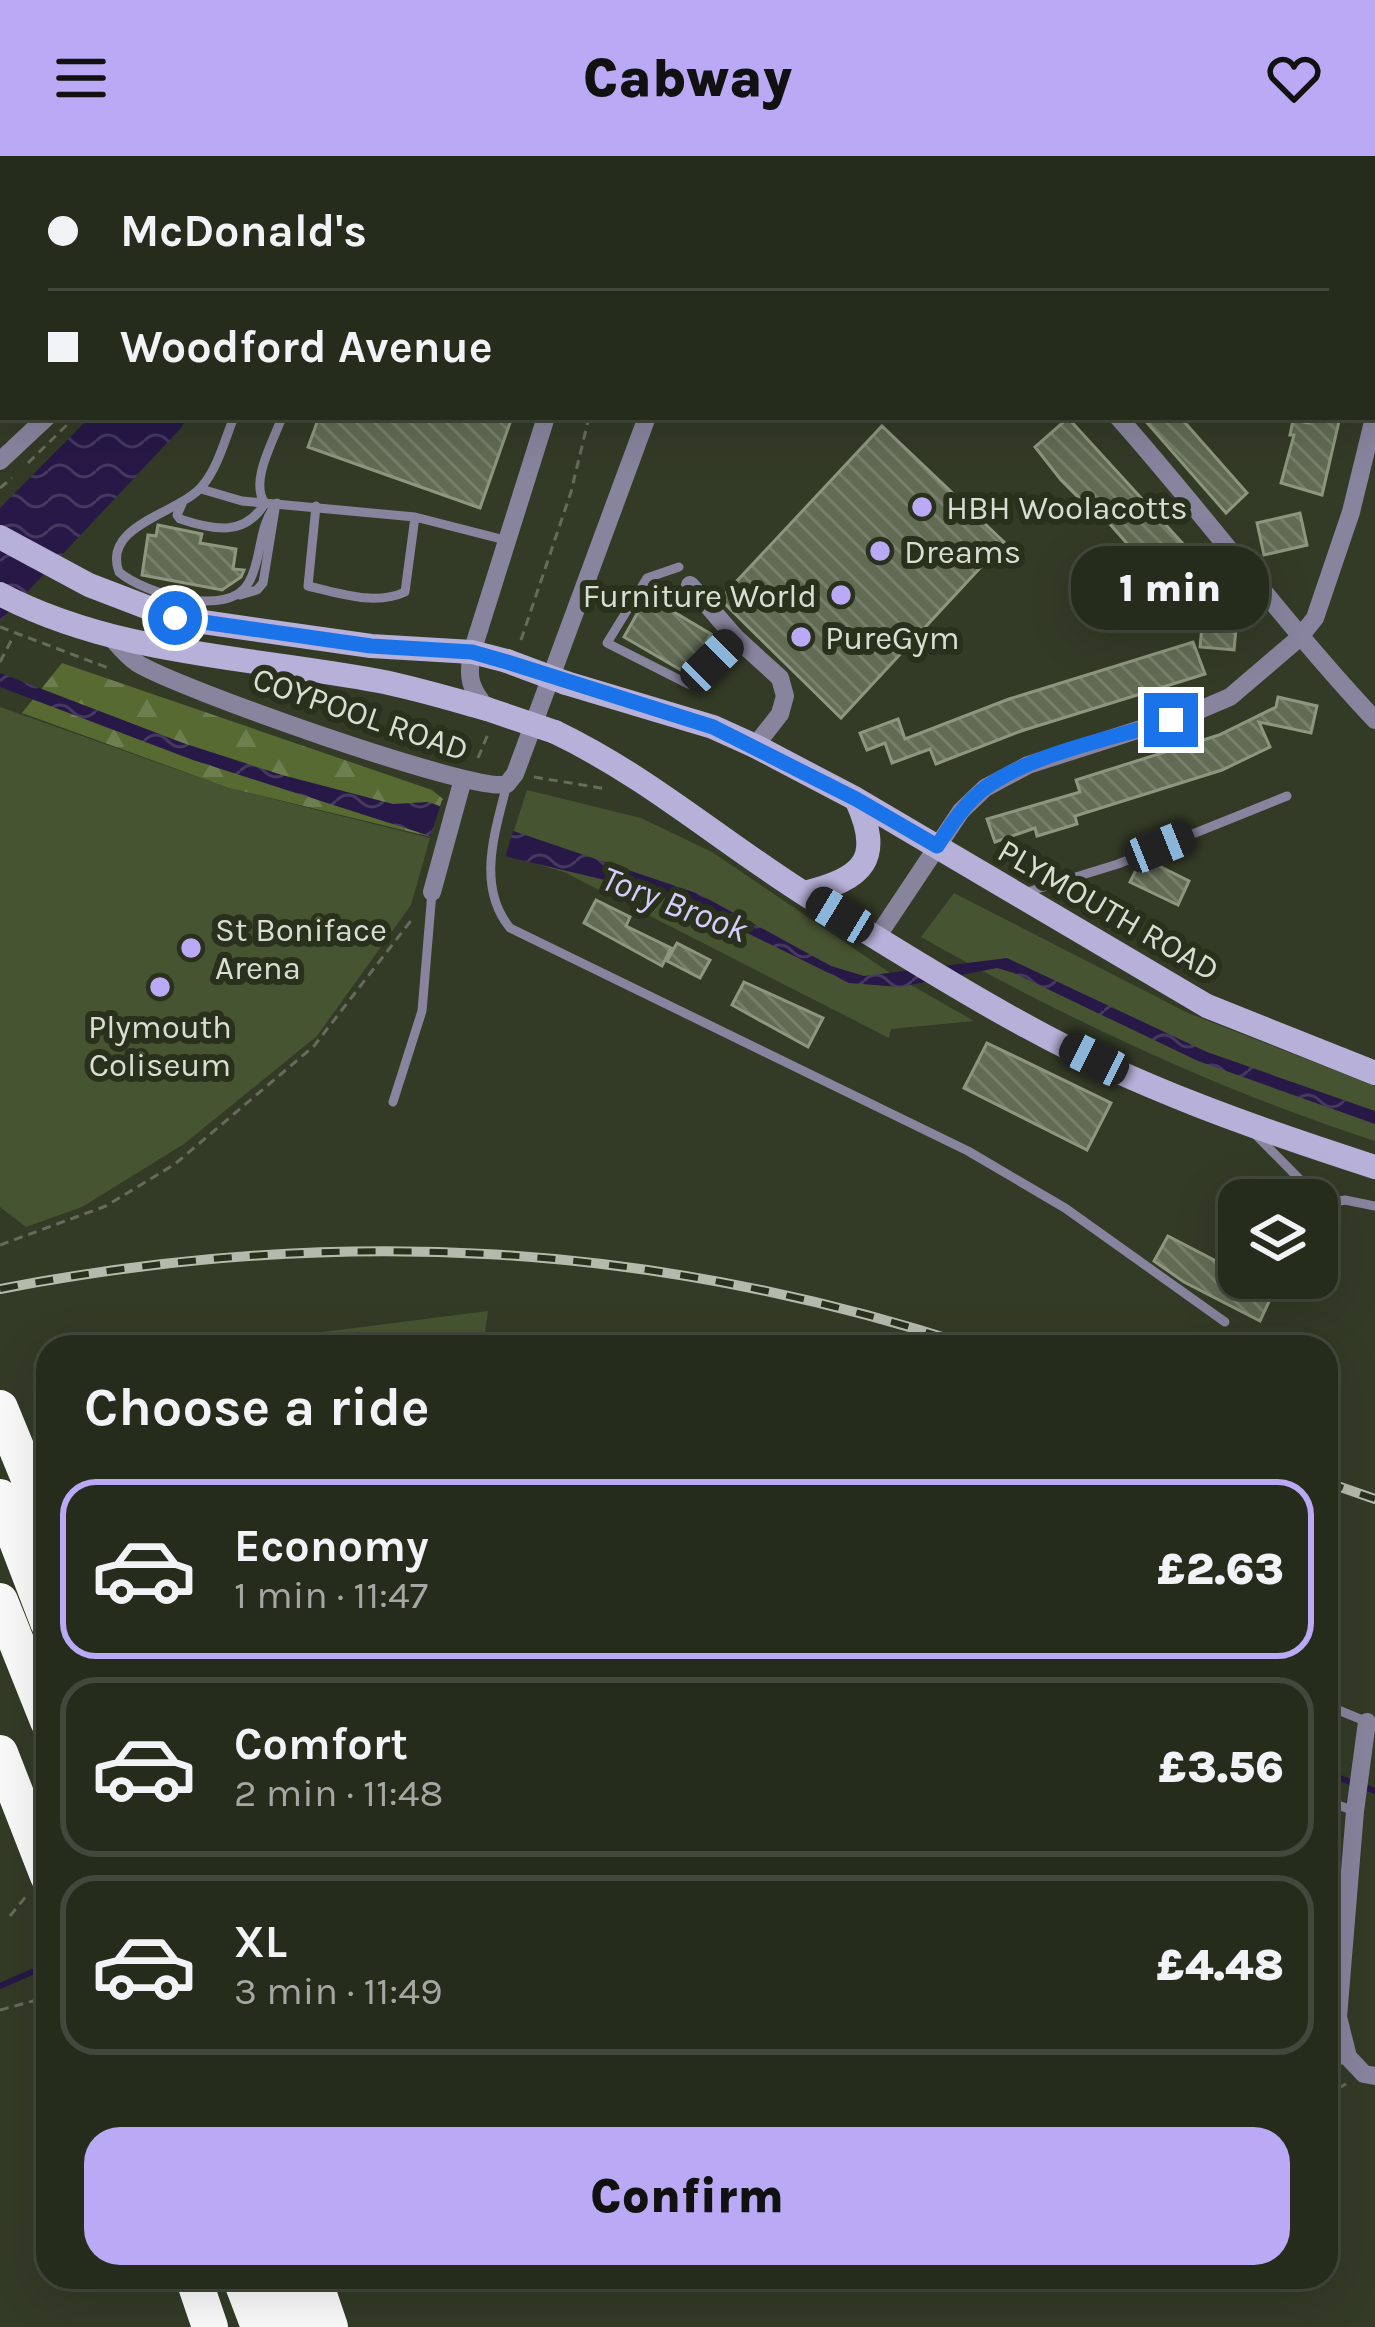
<!DOCTYPE html>
<html lang="en">
<head>
<meta charset="utf-8">
<style>
  body { margin:0; font-family:Karla,sans-serif; background:#2e3425; color:#f1f3f6; height:100vh; display:flex; flex-direction:column; font-size:45px; white-space:nowrap }
  * { box-sizing:border-box; margin:0 }
  p { font-size:39px; color:#a4a7a3 }
  .icon { flex:none; width:66px; height:66px; fill:none; stroke:currentColor; stroke-width:2; stroke-linecap:round; stroke-linejoin:round }
  .map { position:relative; flex:1; overflow:hidden }
  .details { position:absolute; left:36px; top:1179px; width:1302px; height:954px; display:flex; flex-direction:column; background:#262c1c; border-radius:36px; box-shadow:0 12px 48px #0002,0 0 0 3px #42483b }
  .details>* { flex:none }
  .banner { position:absolute; left:0px; top:0px; width:1377px; height:264px; box-shadow:0 12px 48px #0002,0 0 0 3px #42483b; display:grid; align-content:center; height:264px; padding:0 48px; background:#262c1c }
  .fabs { position:absolute; left:1218px; top:1023px; display:grid; gap:24px }
  .fabs a { display:grid; place-items:center; width:120px; height:120px; border-radius:24px; background:#262c1c; box-shadow:0 12px 48px #0002,0 0 0 3px #42483b; font-size:60px }
  .end { position:absolute; width:54px; height:54px; margin:-27px; border:15px solid #1a73e8; background:#fff; box-shadow:0 0 0 6px #fff }
  .from { border-radius:50% }
  .bubble { position:absolute; height:84px; border-radius:36px; background:#262c1c; box-shadow:0 12px 48px #0002,0 0 0 3px #42483b; font-size:39px; font-weight:800; line-height:84px; text-align:center }
  .car { position:absolute; width:36px; height:72px; margin:-36px -18px; border-radius:15px; box-shadow:0 0 9px 3px #0007; background:linear-gradient(#222 24%,#8ab4d8 0 40%,#222 0 76%,#8ab4d8 0 86%,#222 0) }
  .banner b { display:flex; align-items:center; gap:42px; height:114px; font-size:45px }
  .banner b+b { border-top:3px solid #42483b }
  .banner i { width:30px; height:30px; background:#f1f3f6 }
  ul { padding:0; list-style:none }
  li { display:flex; align-items:center; gap:36px; height:180px; margin:0 24px 18px; padding:0 24px; border:6px solid #42483b; border-radius:36px }
  li div { flex:1 }
  li b { display:block; font-size:45px }
  li em { font-style:normal; font-weight:800 }
  li.on { border-color:#baaaf6 }
  li>.icon { width:108px; height:108px; stroke-width:1.5 }
  h2 { padding:0 48px; font-size:54px; line-height:144px }
  .button { display:flex; gap:24px; margin-top:auto; padding:24px 48px }
  .button a { flex:1; height:138px; border-radius:36px; background:#baaaf6; color:#111; font-size:48px; font-weight:800; line-height:138px; text-align:center }
  header { display:flex; justify-content:space-between; align-items:center; height:156px; padding:0 48px; background:#baaaf6; color:#111; font-size:54px; font-weight:800 }
  .map>svg:first-child { display:block }
  .green { fill:#475431 }
  .forest { fill:url(#forest-firs) }
  .water { fill:url(#water-waves) }
  .pier { fill:#333a26 }
  .lines { fill:none; stroke-linecap:round; stroke-linejoin:round }
  .stream { stroke:#271847; stroke-width:6 }
  .building { fill:url(#building-back-hatch); stroke:#8d967e; stroke-width:3 }
  .path { stroke:#656c5a; stroke-width:3; stroke-dasharray:9 6; stroke-linecap:butt }
  .lane { stroke:#89849e; stroke-width:9 }
  .street { stroke:#89849e; stroke-width:18 }
  .secondary { stroke:#b7b0d8; stroke-width:24 }
  .highway { stroke:#fafafa; stroke-width:36 }
  .rail-casing { stroke:#b5bbac; stroke-width:10 }
  .rail { stroke:#29301c; stroke-width:6; stroke-dasharray:18; stroke-linecap:butt }
  .secondary-bridge { stroke:#b7b0d8; stroke-width:24 }
  .highway-bridge { stroke:#fafafa; stroke-width:36 }
  .route { stroke:#1a73e8; stroke-width:15 }
  .poi-dot { fill:#baaaf6; stroke:#29301c; stroke-width:4.5 }
  .labels { text-anchor:middle; stroke-width:12; stroke-linejoin:round; paint-order:stroke }
  .poi-label { font-size:33px; fill:#d8ded1; stroke:#29301c; text-anchor:start }
  .street-label { font-size:33px; fill:#d8ded1; stroke:#29301c }
  .water-label { font-size:36px; font-style:italic; fill:#d5cbfd; stroke:#29301c }
</style>
</head>
<body>
<header><svg class="icon" aria-label="menu" viewBox="0 0 24 24"><path d="M4 6h16M4 12h16M4 18h16"/></svg>Cabway<svg class="icon" aria-label="heart" viewBox="0 0 24 24"><path d="M12 20l-8-8c-3-5 5-10 8-4 3-6 11-1 8 4z"/></svg></header>
<div class="map">
<svg width="1375" height="2171" viewBox="0 0 1375 2171">
  <defs>
    <pattern id="forest-firs" width="22" height="20" patternUnits="userSpaceOnUse" patternTransform="scale(3)"><rect width="22" height="20" fill="#576a32"/><path d="M5 1l3.5 6h-7zM16 11l3.5 6h-7z" fill="#6e7f4f"/></pattern>
    <pattern id="water-waves" width="16" height="10" patternUnits="userSpaceOnUse" patternTransform="scale(3)"><rect width="16" height="10" fill="#271847"/><path d="M0 5q4-4 8 0t8 0" fill="none" stroke="#463960"/></pattern>
    <pattern id="building-back-hatch" width="6" height="6" patternUnits="userSpaceOnUse" patternTransform="scale(3)"><rect width="6" height="6" fill="#626b54"/><path d="M-1 5l2 2M0 0l6 6M5-1l2 2" fill="none" stroke="#78806c"/></pattern>
  </defs>
  <rect width="100%" height="100%" fill="#333a26"/>
  <!-- green -->
  <path class="green" d="M 0,551 L 229,632 L 430,682 L 411,749 L 317,880 L 184,988 L 82,1051 L 26,1071 L 0,1051 Z
    M 527,634 L 641,662 L 712,696 L 890,817 L 974,865 L 891,873 L 889,882 L 564,716 L 506,699 Z
    M 954,737 L 1188,857 L 1375,930 L 1375,985 C 1217,934 1065,862 921,781 Z
    M 488,1155 L 483,1191 L 204,1191 Z"/>
  <!-- forest -->
  <path class="forest" d="M 62,507 L 432,634 L 443,643 L 432,681 L 229,632 L 22,557 Z"/>
  <!-- water -->
  <path class="water" d="M 90,261 L 187,261 L 181,272 L 0,465 L 0,352 Z
    M 0,517 L 183,587 L 282,619 L 393,648 L 428,646 L 699,738 L 831,810 L 864,820 L 1007,802 L 1207,896 L 1375,955 L 1375,968 L 1198,905 L 1014,817 L 997,812 L 900,831 L 849,827 L 690,749 L 643,733 L 458,689 L 193,604 L 0,531 Z"/>
  <!-- pier -->
  <path class="pier" d="M 442,644 L 515,669 L 505,702 L 430,682 Z"/>
  <g class="lines">
    <!-- stream -->
    <path class="stream" d="M 1326,1617 L 1375,1635
      M 0,1830 L 48,1809"/>
  </g>
  <!-- building -->
  <path class="building" d="M 319,261 L 512,261 L 480,352 L 308,291 Z
    M 1142,261 L 1180,261 L 1247,337 L 1226,357 Z
    M 1310,261 L 1340,261 L 1322,339 L 1281,327 L 1294,279 L 1290,279 L 1293,264 L 1309,267 Z
    M 1068,262 L 1206,413 L 1172,443 L 1138,400 L 1102,359 L 1099,362 L 1061,324 L 1035,291 Z
    M 882,270 L 1004,386 L 841,562 L 720,443 Z
    M 1300,357 L 1307,389 L 1264,399 L 1257,367 Z
    M 158,369 L 202,378 L 200,387 L 236,393 L 233,413 L 244,414 L 241,421 L 222,434 L 142,419 L 148,379 L 156,380 Z
    M 647,440 L 711,478 L 686,517 L 624,481 Z
    M 1204,450 L 1238,453 L 1234,494 L 1200,491 Z
    M 1193,486 L 1205,518 L 1021,575 L 936,608 L 930,593 L 892,607 L 885,587 L 867,594 L 860,577 L 898,563 L 905,583 L 1009,543 Z
    M 1278,541 L 1317,550 L 1311,577 L 1259,566 L 1270,591 L 1222,614 L 1075,660 L 1077,668 L 1037,680 L 1035,672 L 995,686 L 987,663 L 1080,636 L 1076,624 L 1219,579 L 1276,551 Z
    M 1149,705 L 1189,725 L 1178,749 L 1130,726 L 1138,710 Z
    M 596,744 L 630,761 L 626,770 L 671,792 L 662,810 L 584,767 Z
    M 677,787 L 710,804 L 700,822 L 667,805 Z
    M 744,826 L 823,862 L 808,891 L 732,849 Z
    M 987,887 L 1111,947 L 1087,994 L 964,932 Z
    M 1168,1080 L 1239,1117 L 1239,1122 L 1249,1122 L 1274,1135 L 1260,1165 L 1184,1126 L 1154,1105 Z"/>
  <g class="lines">
    <!-- path -->
    <path class="path" d="M 180,3 L 182,0
      M 541,3 L 546,0
      M 28,307 L 75,261
      M 0,332 L 12,322
      M 0,471 L 111,513
      M 521,484 L 571,336 L 589,261
      M 0,506 L 13,481
      M 478,602 L 488,578
      M 534,621 L 607,633
      M 0,1089 L 106,1050 L 175,1008 L 314,890 L 413,762
      M 10,1760 L 28,1738
      M 0,1854 L 48,1841
      M 1326,1939 L 1346,1928"/>
    <!-- lane -->
    <path class="lane" d="M 0,150 L 3,151
      M 0,209 L 3,213
      M 0,234 L 3,230
      M 234,261 C 225,283 218,311 203,329 C 182,357 101,368 119,416 C 143,437 229,464 249,426 C 263,401 257,371 277,347
      M 201,333 L 242,345 L 415,361 L 505,384
      M 265,347 C 249,326 274,284 282,261
      M 182,348 L 177,359 L 180,363 C 213,374 245,381 265,347
      M 316,350 L 308,430 C 339,437 375,450 405,436 L 415,361
      M 679,411 L 647,422 L 607,487 L 688,528 L 735,481
      M 240,439 L 257,434 L 263,427 L 275,353
      M 507,628 C 495,676 476,730 510,772 L 968,995 L 1065,1052 L 1225,1166
      M 1024,737 L 1118,708 L 1287,640
      M 393,946 L 422,855 L 432,736
      M 1256,979 L 1324,1048
      M 1317,1063 L 1324,1048 L 1345,1044 L 1375,1050
      M 1326,1549 L 1365,1565
      M 1326,1645 L 1355,1655
      M 1326,1910 L 1348,1901"/>
    <!-- street -->
    <path class="street" d="M 108,0 L 112,3
      M 594,0 L 594,3
      M 765,3 L 767,0
      M 0,32 L 3,34
      M 1374,96 L 1375,96
      M 1118,261 C 1206,360 1284,467 1375,564
      M 0,305 L 47,261
      M 690,429 L 735,481 L 780,522 L 785,540 L 780,558 L 755,590
      M 110,480 C 118,489 127,500 137,507 C 174,531 477,639 507,628 L 515,618 L 647,261
      M 487,553 C 470,532 467,522 472,496 L 546,261
      M 432,736 L 463,623
      M 877,781 L 961,655 L 985,632 L 1028,609 L 1197,555 L 1230,541 L 1299,482 L 1315,462 L 1351,356 L 1375,258
      M 1367,1566 L 1355,1655 L 1338,1861 L 1348,1901 L 1364,1918 L 1375,1920"/>
    <!-- secondary -->
    <path class="secondary" d="M 0,381 L 89,429 L 175,462 L 371,490 L 472,496 L 507,505
      M 0,438 C 116,499 252,501 379,525 C 415,532 451,543 487,553
      M 566,527 L 713,571 L 755,590 L 856,643 L 1207,850 L 1375,917
      M 555,576 C 647,620 722,686 808,740 C 881,784 953,831 1028,871 C 1137,931 1257,973 1375,1011
      M 804,737 C 864,723 884,703 856,643"/>
    <!-- highway -->
    <path class="highway" d="M 0,1252 L 48,1369
      M 0,1341 L 48,1466
      M 0,1445 L 48,1565
      M 193,2121 L 210,2171
      M 240,2121 L 259,2171
      M 277,2121 L 296,2171
      M 313,2121 L 330,2171"/>
    <defs>
      <path id="rail" d="M 0,1133 C 333,1069 651,1085 974,1191
        M 1326,1326 L 1375,1343"/>
    </defs>
    <!-- rail casing -->
    <use href="#rail" class="rail-casing"/>
    <!-- rail -->
    <use href="#rail" class="rail"/>
    <!-- secondary-bridge -->
    <path class="secondary-bridge" d="M 507,505 L 566,527
      M 487,553 L 555,576"/>
    <!-- highway-bridge -->
    <path class="highway-bridge" d="M 0,1597 L 48,1720"/>
  </g>
  <g class="lines">
    <!-- route -->
    <path class="route" d="M 175,462 L 371,490 L 472,496 L 507,506 L 713,571 L 856,643 L 937,690 C 951,669 965,647 985,632 C 1033,597 1114,582 1171,564"/>
  </g>
  <!-- markers -->
  <g class="poi-dot">
    <circle cx="922" cy="351" r="12"/>
    <circle cx="880" cy="395" r="12"/>
    <circle cx="841" cy="439" r="12"/>
    <circle cx="801" cy="481" r="12"/>
    <circle cx="191" cy="792" r="12"/>
    <circle cx="160" cy="831" r="12"/>
  </g>
  <g class="labels">
    <!-- poi labels -->
    <g class="poi-label">
      <text x="946" y="363">HBH Woolacotts</text>
      <text x="904" y="407">Dreams</text>
      <text x="817" y="451" text-anchor="end">Furniture World</text>
      <text x="825" y="493">PureGym</text>
      <text x="215" y="785">St Boniface<tspan x="215" dy="38">Arena</tspan></text>
      <text x="160" y="882" text-anchor="middle">Plymouth<tspan x="160" dy="38">Coliseum</tspan></text>
    </g>
    <!-- street labels -->
    <g class="street-label">
      <text transform="translate(361 557) rotate(19)" y="12">COYPOOL ROAD</text>
      <text transform="translate(1109 753) rotate(30)" y="12">PLYMOUTH ROAD</text>
    </g>
    <!-- water labels -->
    <g class="water-label">
      <text transform="translate(675 747) rotate(21)" y="13">Tory Brook</text>
    </g>
  </g>
</svg>
<div class="fabs">
<a><svg class="icon" aria-label="layers" viewBox="0 0 24 24"><path d="M12 4l9 5-9 5-9-5zM3 14l9 5 9-5"/></svg></a>
</div>
<i class="end from" style="left:175px;top:462px"></i>
<i class="end" style="left:1171px;top:564px"></i>
<div class="bubble" style="left:1071px;top:390px;width:198px">1 min</div>
<i class="car" style="left:712px;top:505px;rotate:45deg"></i>
<i class="car" style="left:1160px;top:691px;rotate:68deg"></i>
<i class="car" style="left:840px;top:759px;rotate:301deg"></i>
<i class="car" style="left:1094px;top:903px;rotate:296deg"></i>
<div class="banner">
<b><i class="from"></i>McDonald's</b>
<b><i></i>Woodford Avenue</b>
</div>
<section class="details">
<h2>Choose a ride</h2>
<ul>
<li class="on"><svg class="icon" aria-label="car" viewBox="0 0 24 24"><path d="M5 17H2v-5l4-1 3-4h7l3 4 3 1v5h-3M9 17h6M6 11h13"/><circle cx="7" cy="17" r="2"/><circle cx="17" cy="17" r="2"/></svg><div><b>Economy</b><p>1 min · 11:47</p></div><em>£2.63</em></li>
<li><svg class="icon" aria-label="car" viewBox="0 0 24 24"><path d="M5 17H2v-5l4-1 3-4h7l3 4 3 1v5h-3M9 17h6M6 11h13"/><circle cx="7" cy="17" r="2"/><circle cx="17" cy="17" r="2"/></svg><div><b>Comfort</b><p>2 min · 11:48</p></div><em>£3.56</em></li>
<li><svg class="icon" aria-label="car" viewBox="0 0 24 24"><path d="M5 17H2v-5l4-1 3-4h7l3 4 3 1v5h-3M9 17h6M6 11h13"/><circle cx="7" cy="17" r="2"/><circle cx="17" cy="17" r="2"/></svg><div><b>XL</b><p>3 min · 11:49</p></div><em>£4.48</em></li>
</ul>
<div class="button"><a>Confirm</a></div>
</section>
</div>
</body>
</html>
